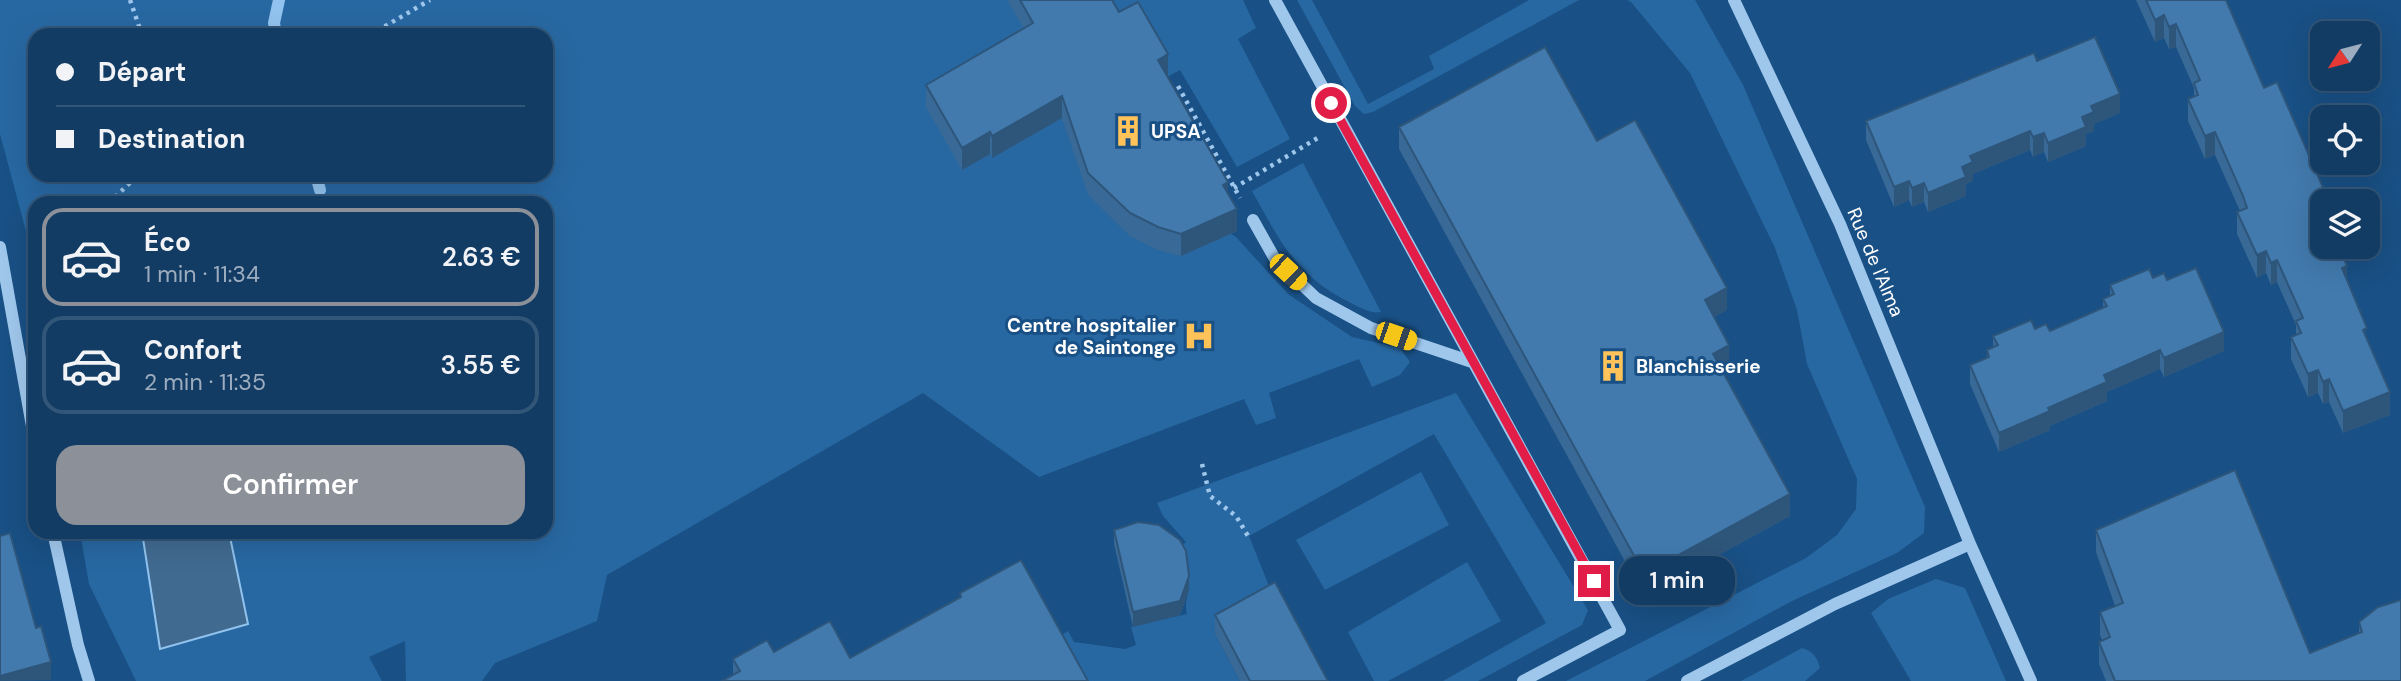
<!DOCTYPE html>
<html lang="fr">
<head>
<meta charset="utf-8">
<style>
  body { margin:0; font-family:"DM Sans",sans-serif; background:#1c436a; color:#f1f3f6; height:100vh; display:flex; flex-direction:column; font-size:26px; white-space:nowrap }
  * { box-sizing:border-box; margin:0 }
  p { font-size:23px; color:#9dadbf }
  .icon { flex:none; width:38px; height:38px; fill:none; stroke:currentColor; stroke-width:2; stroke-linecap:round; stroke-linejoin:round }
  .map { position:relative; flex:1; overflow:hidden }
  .details { position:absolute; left:28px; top:196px; width:525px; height:343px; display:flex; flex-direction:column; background:#133c64; border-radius:21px; box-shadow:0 7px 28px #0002,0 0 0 2px #325678 }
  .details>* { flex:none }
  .hud { position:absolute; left:28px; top:28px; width:525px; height:154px; border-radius:21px; box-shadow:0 7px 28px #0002,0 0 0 2px #325678; display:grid; align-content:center; height:154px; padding:0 28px; background:#133c64 }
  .needle { width:46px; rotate:234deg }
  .buttons { position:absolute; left:2310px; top:21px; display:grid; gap:14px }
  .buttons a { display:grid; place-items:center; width:70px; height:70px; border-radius:14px; background:#133c64; box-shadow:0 7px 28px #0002,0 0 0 2px #325678; font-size:35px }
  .end { position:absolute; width:32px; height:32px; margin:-16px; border:9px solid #e11d48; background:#fff; box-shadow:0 0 0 4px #fff }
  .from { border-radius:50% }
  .bubble { position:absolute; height:49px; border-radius:21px; background:#133c64; box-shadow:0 7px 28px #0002,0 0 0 2px #325678; font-size:23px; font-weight:600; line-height:49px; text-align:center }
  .car { position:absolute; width:21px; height:42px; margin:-21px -10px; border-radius:9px; box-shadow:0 0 5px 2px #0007; background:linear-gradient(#f5c518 24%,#345 0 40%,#f5c518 0 76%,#345 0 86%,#f5c518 0) }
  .hud b { display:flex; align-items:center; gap:24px; height:66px; font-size:26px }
  .hud b+b { border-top:2px solid #325678 }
  .hud i { width:18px; height:18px; background:#f1f3f6 }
  ul { padding:12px 0 0; list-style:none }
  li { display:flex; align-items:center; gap:21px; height:98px; margin:0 14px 10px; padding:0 14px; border:4px solid #325678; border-radius:21px }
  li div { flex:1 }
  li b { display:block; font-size:26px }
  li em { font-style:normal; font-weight:600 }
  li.active { border-color:#8c9099 }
  li>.icon { width:63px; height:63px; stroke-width:1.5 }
  .primary-button { display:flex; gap:14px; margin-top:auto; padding:14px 28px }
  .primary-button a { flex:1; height:80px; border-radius:21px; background:#8c9099; color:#fff; font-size:28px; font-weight:600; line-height:80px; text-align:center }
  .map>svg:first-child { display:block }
  .green { fill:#2868a2; fill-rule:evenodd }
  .water { fill:#416a91; stroke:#91c3ee; stroke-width:2 }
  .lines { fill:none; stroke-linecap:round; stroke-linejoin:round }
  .stream { stroke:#91c3ee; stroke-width:12 }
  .path { stroke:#9fc7ec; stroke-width:4.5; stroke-dasharray:3.5 5; stroke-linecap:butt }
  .minor { stroke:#9fc7ec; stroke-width:12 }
  .wall { fill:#396996 }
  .shaded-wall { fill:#2e557a }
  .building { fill:#427aae; stroke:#2e557a; stroke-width:2 }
  .route { stroke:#e11d48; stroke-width:9 }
  .labels { text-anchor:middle; stroke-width:6; stroke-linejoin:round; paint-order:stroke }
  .poi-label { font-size:19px; font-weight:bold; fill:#fff; stroke:#195085; text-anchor:start }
  .street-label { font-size:19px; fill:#fff; stroke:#195085 }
</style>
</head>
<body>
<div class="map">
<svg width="2401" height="681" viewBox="0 0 2401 681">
  <rect width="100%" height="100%" fill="#195085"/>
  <!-- green -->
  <path class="green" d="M 0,0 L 1243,0 L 1256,28 L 1238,39 L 1290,139 L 1237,167 L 1180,70 L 1158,82 L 1143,176 L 1236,237 L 1288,294 L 1352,337 L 1400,348 L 1410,362 L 1400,375 L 1372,387 L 1359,359 L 1269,393 L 1276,418 L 1256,425 L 1244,399 L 1039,477 L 923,393 L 607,575 L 597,621 L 495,663 L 482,681 L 406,681 L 405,641 L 369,657 L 382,681 L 136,681 L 89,584 L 80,532 L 546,532 L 546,203 L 35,203 L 35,265 L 0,134 ZM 35,35 L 546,35 L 546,175 L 35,175 Z
    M 1297,0 L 1312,0 L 1368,104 L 1434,69 L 1429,56 L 1529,0 L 1579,0 L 1373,112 L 1364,114 L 1355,106 Z
    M 1627,0 L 1695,0 L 1743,85 L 1925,507 L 1924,533 L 1897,553 L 1792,601 L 1645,681 L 1566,681 L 1806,558 L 1837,535 L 1856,509 L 1857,479 L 1807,364 L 1797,310 L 1775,248 L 1690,73 L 1631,2 Z
    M 1303,163 L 1381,312 C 1372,314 1360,308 1351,303 C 1296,276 1280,241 1252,191 Z
    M 1456,393 L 1588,610 L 1582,625 L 1478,681 L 1443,681 L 1546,623 L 1434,434 L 1249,536 L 1275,601 L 1215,634 L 1240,681 L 1077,681 L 1054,640 L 1068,631 L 1074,642 L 1125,649 L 1136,645 L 1131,627 L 1187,614 C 1184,600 1189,596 1189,584 C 1189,572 1181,561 1176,550 L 1186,542 L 1163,516 L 1157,503 Z
    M 1421,472 L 1449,525 L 1325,590 L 1296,540 Z
    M 1467,562 L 1501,621 L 1388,681 L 1374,681 L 1348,632 Z
    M 1936,579 L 1965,588 L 2006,681 L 1911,681 L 1871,613 L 1888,599 Z
    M 1802,648 C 1814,652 1817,657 1820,668 L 1805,681 L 1741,681 Z"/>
  <!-- water -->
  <path class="water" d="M 142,532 L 229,532 L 248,624 L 160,649 Z"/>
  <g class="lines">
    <!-- stream -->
    <path class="stream" d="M 276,35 L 274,23 L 279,0
      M 316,175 L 320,190"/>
    <!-- path -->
    <path class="path" d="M 130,0 L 142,35
      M 370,35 L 430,0
      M 1178,86 L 1240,198
      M 1234,188 L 1321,136
      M 109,203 L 138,175
      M 1202,464 L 1210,496 L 1236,516 L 1248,536"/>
    <!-- minor -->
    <path class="minor" d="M 1275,0 L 1620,630 L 1523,681
      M 1734,0 L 1840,224 L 1970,544 L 2031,681
      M 1253,220 L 1275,259 L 1316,298 L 1371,328 L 1472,362
      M 0,247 L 35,443
      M 53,532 L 78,645 L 89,681
      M 1687,681 L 1835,604 L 1970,544"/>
  </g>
  <!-- wall -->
  <path class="wall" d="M 1007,0 L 1112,0 L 1119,12 L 1168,77 L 1228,193 L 1237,231 L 1181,256 L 1158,250 L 1130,236 L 1088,195 L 1062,118 L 992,158 L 990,154 L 962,170 L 926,107 L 926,85 L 1024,29 Z
    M 2136,0 L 2226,0 L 2264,88 L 2322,201 L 2347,281 L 2367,338 L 2390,415 L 2343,433 L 2329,402 L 2323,404 L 2318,393 L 2308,397 L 2291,359 L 2291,337 L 2296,335 L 2296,325 L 2277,282 L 2271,285 L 2266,273 L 2257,278 L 2237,234 L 2237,212 L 2240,211 L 2215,155 L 2205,159 L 2188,121 L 2188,99 L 2194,97 L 2194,88 L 2176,47 L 2169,49 L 2164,38 L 2155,42 Z
    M 2037,61 L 2120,113 L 2094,124 L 2094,131 L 2086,134 L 2086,146 L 2048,162 L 2044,152 L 2033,157 L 2030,150 L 1973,174 L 1973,181 L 1966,184 L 1966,196 L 1928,212 L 1924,202 L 1912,207 L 1909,200 L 1894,207 L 1866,140 L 1866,121 Z
    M 1399,127 L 1597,141 L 1727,310 L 1714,317 L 1729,367 L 1723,371 L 1790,516 L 1644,596 L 1399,149 Z
    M 2153,278 L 2167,280 L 2224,351 L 2164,377 L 2160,369 L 2107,392 L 2107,401 L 2050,426 L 2050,430 L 1999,452 L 1970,384 L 1970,365 L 1987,358 L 1987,350 L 1993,347 L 1993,336 L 2035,329 L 2050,331 L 2103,308 L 2103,299 L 2110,296 L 2110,285 Z
    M 1114,530 L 1189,590 L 1180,615 L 1133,627 L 1114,544 Z
    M 2096,530 L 2310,653 L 2359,633 L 2359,622 L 2401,681 L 2106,681 L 2099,664 L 2099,642 L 2102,640 L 2100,635 L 2100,612 L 2115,606 L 2096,552 Z
    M 960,593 L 1088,681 L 733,675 L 733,659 L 774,652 L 850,658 L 960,598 Z
    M 1215,615 L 1328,681 L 1240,681 L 1215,634 Z"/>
  <!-- shaded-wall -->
  <path class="shaded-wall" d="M 2164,15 L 2164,38 L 2155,42 L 2155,20 Z
    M 2176,24 L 2176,47 L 2169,49 L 2169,27 Z
    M 1168,54 L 1168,77 L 1158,60 Z
    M 2120,94 L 2120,113 L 2094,124 L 2094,131 L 2086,134 L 2086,146 L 2048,162 L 2048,143 L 2082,117 L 2091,106 Z
    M 1062,96 L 1062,118 L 992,158 L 992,136 Z
    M 2030,131 L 2030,150 L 1973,174 L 1973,181 L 1966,184 L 1966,196 L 1928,212 L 1928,193 L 1962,167 L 1970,156 Z
    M 990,132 L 990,154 L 962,170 L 962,148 Z
    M 2215,132 L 2215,155 L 2205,159 L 2205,136 Z
    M 2044,133 L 2044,152 L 2033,157 L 2033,137 Z
    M 1909,181 L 1909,200 L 1894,207 L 1894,187 Z
    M 1228,182 L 1228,205 L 1223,185 Z
    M 1924,183 L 1924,202 L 1912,207 L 1912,188 Z
    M 1237,209 L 1237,231 L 1181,256 L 1181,234 Z
    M 2266,251 L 2266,273 L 2257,278 L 2257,255 Z
    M 2277,260 L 2277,282 L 2271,285 L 2271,263 Z
    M 2347,266 L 2347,288 L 2342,268 Z
    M 1727,288 L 1727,310 L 1705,322 L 1705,300 Z
    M 2224,332 L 2224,351 L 2164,377 L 2164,358 Z
    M 1729,345 L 1729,367 L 1713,376 L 1713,354 Z
    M 2160,350 L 2160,369 L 2107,392 L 2107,401 L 2050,426 L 2050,430 L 1999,452 L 1999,433 L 2048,408 L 2104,375 Z
    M 2318,370 L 2318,393 L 2308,397 L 2308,374 Z
    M 2329,379 L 2329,402 L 2323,404 L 2323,382 Z
    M 2390,392 L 2390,415 L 2343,433 L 2343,411 Z
    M 1790,494 L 1790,516 L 1644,596 L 1644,574 Z
    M 1189,576 L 1189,590 L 1180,615 L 1133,627 L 1133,612 Z
    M 51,662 L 51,680 L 0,681 L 0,676 Z"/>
  <!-- building -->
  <path class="building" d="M 1020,0 L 1112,0 L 1119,12 L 1138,2 L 1168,54 L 1158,60 L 1228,182 L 1223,185 L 1237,209 L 1181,234 L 1158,227 L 1130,213 L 1088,173 L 1062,96 L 992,136 L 990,132 L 962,148 L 926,85 L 1033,23 Z
    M 2146,0 L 2226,0 L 2264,88 L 2277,82 L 2329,201 L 2322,201 L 2321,206 L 2322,208 L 2322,247 L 2339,247 L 2347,266 L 2342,268 L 2367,328 L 2363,330 L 2390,392 L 2343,411 L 2329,379 L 2323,382 L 2318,370 L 2308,374 L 2291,337 L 2301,333 L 2296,321 L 2303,318 L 2277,260 L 2271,263 L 2266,251 L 2257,255 L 2237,212 L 2247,208 L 2243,196 L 2215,132 L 2205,136 L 2188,99 L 2198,95 L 2194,83 L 2200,80 L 2176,24 L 2169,27 L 2164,15 L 2155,20 Z
    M 2095,37 L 2120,94 L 2091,106 L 2094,112 L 2082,117 L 2086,127 L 2048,143 L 2044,133 L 2033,137 L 2030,131 L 1970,156 L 1973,162 L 1962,167 L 1966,177 L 1928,193 L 1924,183 L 1912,188 L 1909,181 L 1894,187 L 1866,121 L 2034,53 L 2037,61 Z
    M 1545,47 L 1597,141 L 1635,120 L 1727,288 L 1705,300 L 1729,345 L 1713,354 L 1790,494 L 1644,574 L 1399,127 Z
    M 2196,268 L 2224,332 L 2164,358 L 2160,350 L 2104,375 L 2107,382 L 2048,408 L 2050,411 L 1999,433 L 1970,365 L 1989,357 L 1987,350 L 1998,345 L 1993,336 L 2031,320 L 2035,329 L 2046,324 L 2050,331 L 2107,306 L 2103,299 L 2114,294 L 2110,285 L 2149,269 L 2153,278 L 2164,273 L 2167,280 Z
    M 2235,470 L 2310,653 L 2362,632 L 2359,622 L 2378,607 L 2401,600 L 2401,681 L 2115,681 L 2099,642 L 2110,637 L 2100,612 L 2123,603 L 2096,530 Z
    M 1138,522 L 1159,525 L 1180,540 L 1186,551 L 1189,576 L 1180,601 L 1133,612 L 1114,530 Z
    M 10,533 L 36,628 L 41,626 L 51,662 L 0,676 L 0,536 Z
    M 1021,560 L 1088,681 L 722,681 L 740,671 L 733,659 L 767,640 L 774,652 L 830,621 L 850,658 L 961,597 L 960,593 Z
    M 1275,582 L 1328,681 L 1250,681 L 1215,615 Z"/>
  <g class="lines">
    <!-- route -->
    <path class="route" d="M 1331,103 L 1594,581"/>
  </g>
  <!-- icons -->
  <defs>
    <symbol id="building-bare" viewBox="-9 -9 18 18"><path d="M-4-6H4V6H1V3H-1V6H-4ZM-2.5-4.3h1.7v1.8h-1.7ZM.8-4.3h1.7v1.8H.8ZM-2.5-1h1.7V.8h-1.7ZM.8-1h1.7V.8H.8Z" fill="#ffc35a" stroke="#195085" stroke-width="2.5" paint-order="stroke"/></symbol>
    <symbol id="hospital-bare" viewBox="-9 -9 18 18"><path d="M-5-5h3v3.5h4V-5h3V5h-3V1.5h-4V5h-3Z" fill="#ffc35a" stroke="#195085" stroke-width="2.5" paint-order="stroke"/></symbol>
  </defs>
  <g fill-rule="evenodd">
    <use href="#building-bare" x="1106" y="109" width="44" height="44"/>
    <use href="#hospital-bare" x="1177" y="314" width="44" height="44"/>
    <use href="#building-bare" x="1591" y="344" width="44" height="44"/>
  </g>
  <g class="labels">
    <!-- poi labels -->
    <g class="poi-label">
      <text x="1151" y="138">UPSA</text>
      <text x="1176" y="332" text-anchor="end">Centre hospitalier<tspan x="1176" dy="22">de Saintonge</tspan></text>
      <text x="1636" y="373">Blanchisserie</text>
    </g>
    <!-- street labels -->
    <g class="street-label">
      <text transform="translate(1876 262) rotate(67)" y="7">Rue de l'Alma</text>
    </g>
  </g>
</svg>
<div class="buttons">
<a><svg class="needle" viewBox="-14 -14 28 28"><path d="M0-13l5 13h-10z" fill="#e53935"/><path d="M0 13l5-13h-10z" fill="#9dadbf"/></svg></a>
<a><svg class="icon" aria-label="locate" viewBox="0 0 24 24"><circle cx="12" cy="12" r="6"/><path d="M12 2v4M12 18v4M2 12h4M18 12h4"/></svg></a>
<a><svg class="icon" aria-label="layers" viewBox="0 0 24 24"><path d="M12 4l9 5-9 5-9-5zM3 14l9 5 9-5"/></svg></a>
</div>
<i class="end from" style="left:1331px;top:103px"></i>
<i class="end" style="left:1594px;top:581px"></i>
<div class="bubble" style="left:1619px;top:556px;width:116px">1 min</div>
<i class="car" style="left:1288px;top:272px;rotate:133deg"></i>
<i class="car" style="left:1396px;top:336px;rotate:109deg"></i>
<div class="hud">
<b><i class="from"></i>Départ</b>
<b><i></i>Destination</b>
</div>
<section class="details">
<ul>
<li class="active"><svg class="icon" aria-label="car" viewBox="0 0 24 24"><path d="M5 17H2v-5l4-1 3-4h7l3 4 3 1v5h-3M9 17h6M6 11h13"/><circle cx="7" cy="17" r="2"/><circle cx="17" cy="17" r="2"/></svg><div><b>Éco</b><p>1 min · 11:34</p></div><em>2.63 €</em></li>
<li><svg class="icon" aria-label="car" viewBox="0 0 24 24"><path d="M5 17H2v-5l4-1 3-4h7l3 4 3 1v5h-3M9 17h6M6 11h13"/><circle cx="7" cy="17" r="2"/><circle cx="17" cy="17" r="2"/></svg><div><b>Confort</b><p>2 min · 11:35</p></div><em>3.55 €</em></li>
</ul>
<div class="primary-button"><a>Confirmer</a></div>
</section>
</div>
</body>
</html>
